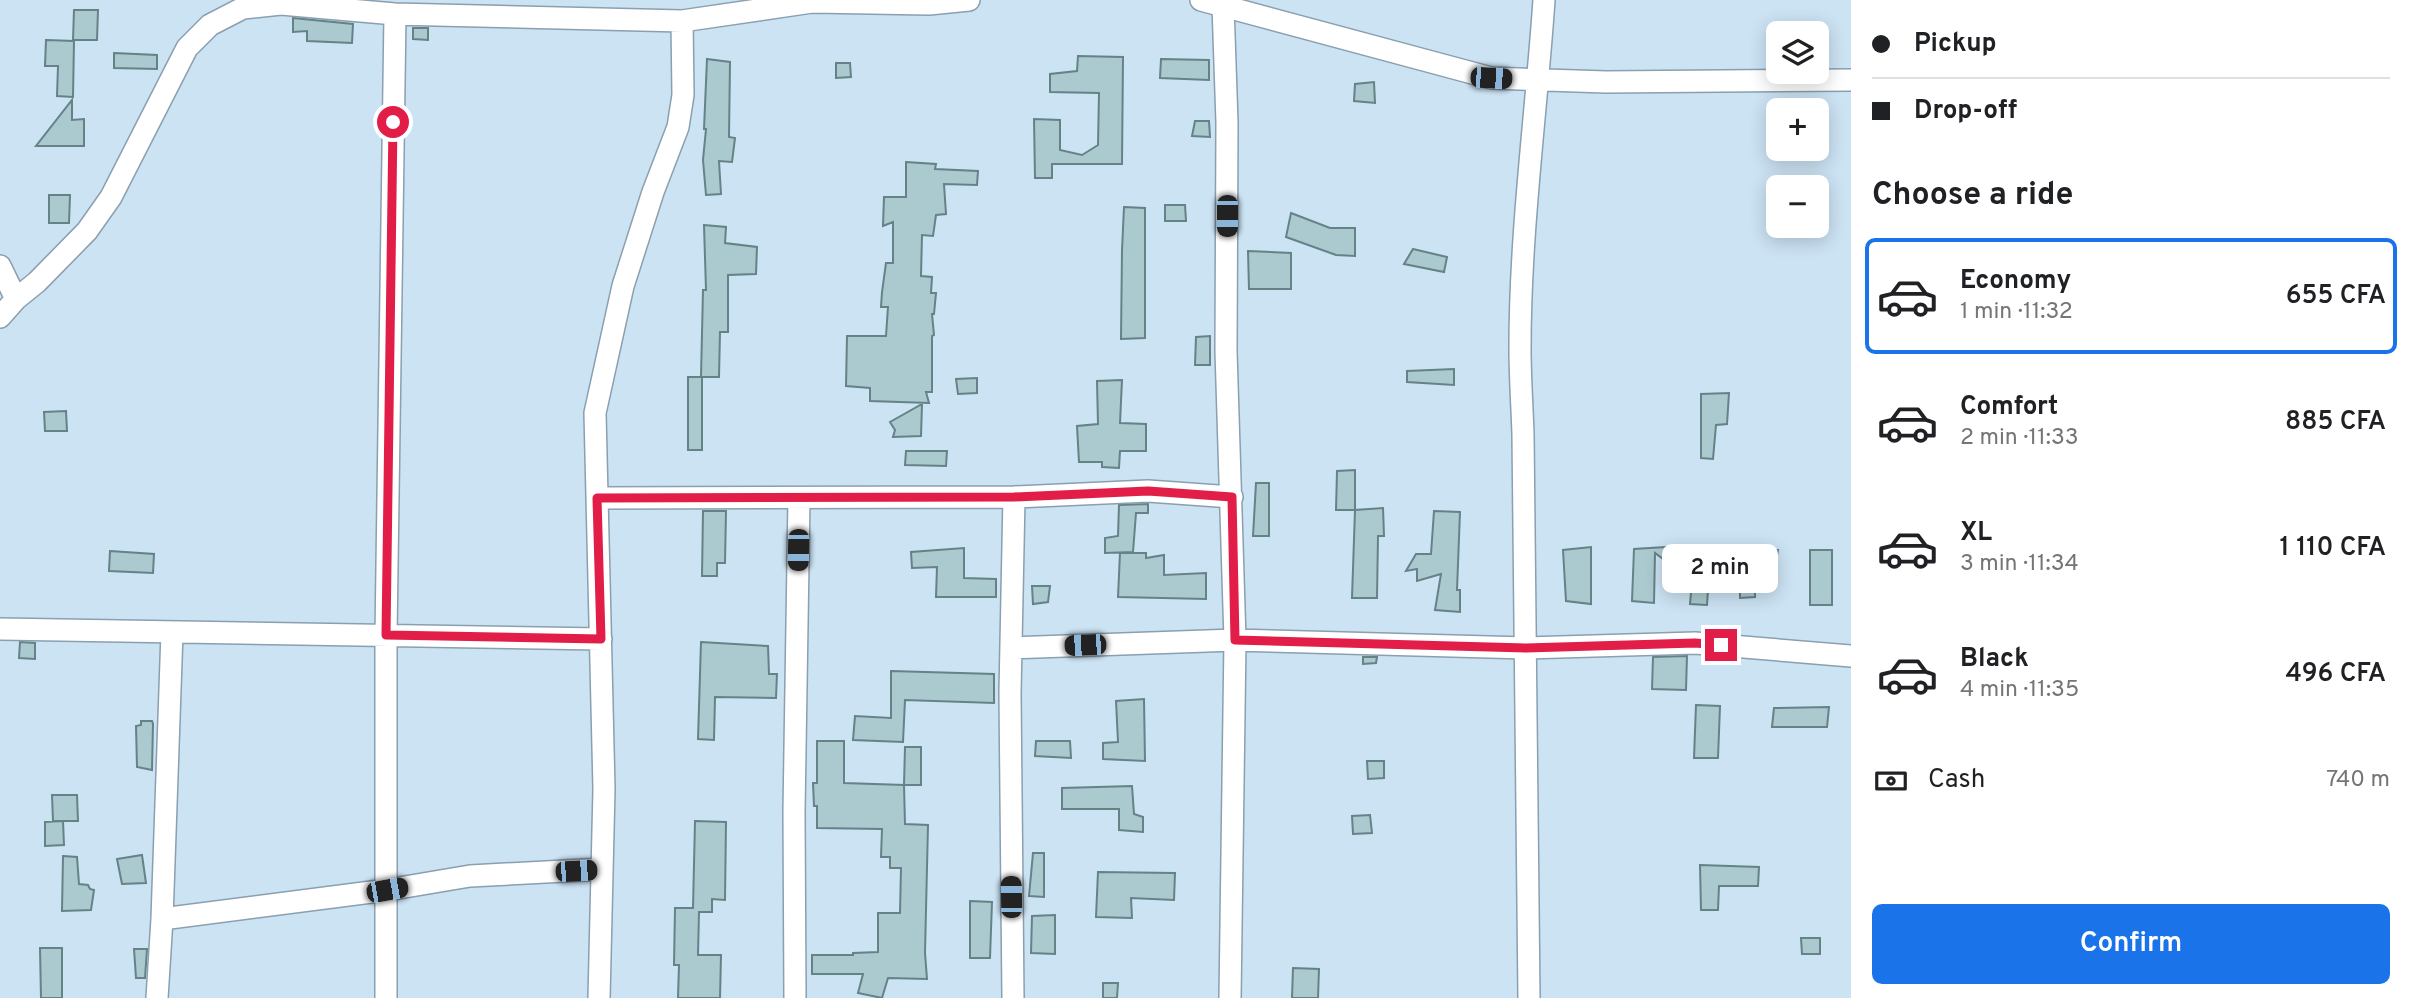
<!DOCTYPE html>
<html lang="en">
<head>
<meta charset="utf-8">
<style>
  body { margin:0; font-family:Overpass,sans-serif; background:#f2f2f2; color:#202124; height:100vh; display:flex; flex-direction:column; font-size:26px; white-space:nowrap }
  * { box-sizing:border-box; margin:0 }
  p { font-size:23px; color:#757577 }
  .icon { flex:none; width:38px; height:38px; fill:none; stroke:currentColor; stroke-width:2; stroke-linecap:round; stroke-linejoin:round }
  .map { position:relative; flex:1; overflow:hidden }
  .drawer { display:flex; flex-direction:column; background:#fff; width:560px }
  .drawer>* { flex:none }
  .hud { display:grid; align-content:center; height:154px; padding:0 21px; background:#fff }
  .buttons { position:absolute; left:1766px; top:21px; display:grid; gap:14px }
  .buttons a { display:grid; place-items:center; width:63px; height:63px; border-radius:10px; background:#fff; box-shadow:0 4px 18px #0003; font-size:35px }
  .end { position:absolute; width:32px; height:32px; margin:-16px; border:9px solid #e11d48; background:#fff; box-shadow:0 0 0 4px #fff }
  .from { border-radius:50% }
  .bubble { position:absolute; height:49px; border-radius:10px; background:#fff; box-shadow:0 4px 18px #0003; font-size:23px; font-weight:600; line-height:49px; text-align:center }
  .car { position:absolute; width:21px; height:42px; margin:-21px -10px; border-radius:9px; box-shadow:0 0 5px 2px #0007; background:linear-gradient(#222 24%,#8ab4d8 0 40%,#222 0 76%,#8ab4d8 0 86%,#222 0) }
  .hud b { display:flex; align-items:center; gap:24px; height:66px; font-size:26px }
  .hud b+b { border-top:2px solid #e0e0e0 }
  .hud i { width:18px; height:18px; background:#202124 }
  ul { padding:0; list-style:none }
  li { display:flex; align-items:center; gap:21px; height:116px; margin:0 14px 10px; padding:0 7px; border:4px solid transparent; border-radius:10px }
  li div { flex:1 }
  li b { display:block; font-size:26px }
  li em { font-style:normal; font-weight:600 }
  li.selected { border-color:#1a73e8 }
  li>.icon { width:63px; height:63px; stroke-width:1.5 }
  h2 { padding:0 21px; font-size:32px; line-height:84px }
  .pay { display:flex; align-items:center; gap:18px; height:77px; padding:0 21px; font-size:26px }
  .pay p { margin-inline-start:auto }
  .button { display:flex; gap:14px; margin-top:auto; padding:14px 21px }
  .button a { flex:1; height:80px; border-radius:10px; background:#1a73e8; color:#fff; font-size:28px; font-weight:600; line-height:80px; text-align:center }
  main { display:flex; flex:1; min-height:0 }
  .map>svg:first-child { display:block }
  .building { fill:#abcacf; stroke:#658287; stroke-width:2 }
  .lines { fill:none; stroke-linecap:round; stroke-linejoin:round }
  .street-casing { stroke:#8a9faf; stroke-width:24 }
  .street { stroke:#fff; stroke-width:21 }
  .route { stroke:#e11d48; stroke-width:9 }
</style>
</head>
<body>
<main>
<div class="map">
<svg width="1851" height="998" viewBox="0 0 1851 998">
  <rect width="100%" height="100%" fill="#cce3f4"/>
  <!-- building -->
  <path class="building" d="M 74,10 L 98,10 L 97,40 L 73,40 Z
    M 293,18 L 353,24 L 352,43 L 307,41 L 307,31 L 293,32 Z
    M 413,28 L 428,28 L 428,40 L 413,39 Z
    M 46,40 L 74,41 L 73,97 L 57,96 L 58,66 L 45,66 Z
    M 114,53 L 157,55 L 157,69 L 114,68 Z
    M 1078,56 L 1123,57 L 1122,164 L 1052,164 L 1052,178 L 1035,178 L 1034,119 L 1060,120 L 1060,150 L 1082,155 L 1098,145 L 1099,93 L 1050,92 L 1050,74 L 1077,71 Z
    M 707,59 L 730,62 L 729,137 L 735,138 L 732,162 L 719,161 L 721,194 L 706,195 L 703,160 L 706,129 L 704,129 Z
    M 1161,59 L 1209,60 L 1209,80 L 1160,78 Z
    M 836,63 L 850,63 L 851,77 L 836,78 Z
    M 1374,82 L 1375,103 L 1354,101 L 1355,84 Z
    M 72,100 L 72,120 L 84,119 L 84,146 L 36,146 Z
    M 1195,121 L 1209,121 L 1210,137 L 1192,136 Z
    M 906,162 L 936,164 L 935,169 L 978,171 L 977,185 L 944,184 L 946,214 L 936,215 L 933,236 L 922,235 L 921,276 L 932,277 L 931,293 L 936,293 L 934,314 L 932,314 L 934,335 L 932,336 L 932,392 L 926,392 L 929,403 L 870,401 L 870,388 L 846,386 L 847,336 L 886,336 L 888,307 L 881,307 L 882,292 L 886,263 L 893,263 L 893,222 L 883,226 L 884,197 L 906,197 Z
    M 49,195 L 70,195 L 69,223 L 49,223 Z
    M 1165,205 L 1185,205 L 1186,221 L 1165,221 Z
    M 1124,207 L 1145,208 L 1145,338 L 1121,339 L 1122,250 Z
    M 1291,213 L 1330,228 L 1355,228 L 1355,256 L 1336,255 L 1286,237 Z
    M 704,225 L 726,227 L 725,243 L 757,247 L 756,274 L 728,275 L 728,332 L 720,332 L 719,377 L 702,377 L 702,450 L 688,450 L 688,377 L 701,377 L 703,290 L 706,290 Z
    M 1413,249 L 1447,257 L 1444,272 L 1404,264 Z
    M 1248,251 L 1291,253 L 1291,289 L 1249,289 Z
    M 1210,336 L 1210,365 L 1195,365 L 1196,337 Z
    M 1454,369 L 1454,385 L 1407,382 L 1407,371 Z
    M 977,378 L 977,393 L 958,394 L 956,379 Z
    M 1122,380 L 1120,423 L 1146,424 L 1146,451 L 1120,451 L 1119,468 L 1102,467 L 1102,462 L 1079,462 L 1077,426 L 1098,424 L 1097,381 Z
    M 1729,393 L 1727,424 L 1716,425 L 1713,459 L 1701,458 L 1701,394 Z
    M 922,404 L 921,436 L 893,437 L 895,430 L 890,422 Z
    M 66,411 L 67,431 L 45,431 L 44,412 Z
    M 906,451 L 947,451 L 946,466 L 905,465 Z
    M 1355,470 L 1355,510 L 1336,510 L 1337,471 Z
    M 1256,483 L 1269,483 L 1269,536 L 1253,536 Z
    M 1148,504 L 1148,513 L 1136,513 L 1133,552 L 1105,553 L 1105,538 L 1118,536 L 1119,505 Z
    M 1383,508 L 1384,536 L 1378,536 L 1377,598 L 1352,598 L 1355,510 Z
    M 703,511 L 726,511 L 725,563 L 717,563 L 717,576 L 702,576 Z
    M 1434,511 L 1460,512 L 1457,590 L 1460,590 L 1460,612 L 1435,610 L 1441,574 L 1417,581 L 1417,569 L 1406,571 L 1416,554 L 1431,554 Z
    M 1591,547 L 1591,604 L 1566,601 L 1563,550 Z
    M 1666,547 L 1741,550 L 1778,550 L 1775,568 L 1755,571 L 1755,597 L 1740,598 L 1740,573 L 1709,574 L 1707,605 L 1690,604 L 1692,581 L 1655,553 L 1654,603 L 1632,601 L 1634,549 Z
    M 964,548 L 964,578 L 996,579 L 996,597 L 936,597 L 937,567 L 912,568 L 911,552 Z
    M 1810,550 L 1832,550 L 1832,605 L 1810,605 Z
    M 110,551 L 154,554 L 153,573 L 109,571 Z
    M 1120,553 L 1146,553 L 1146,558 L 1164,555 L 1164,575 L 1206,573 L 1206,599 L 1118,597 Z
    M 1032,586 L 1050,586 L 1048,602 L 1033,604 Z
    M 20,642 L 35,643 L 35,659 L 19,658 Z
    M 701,642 L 768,646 L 769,674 L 777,674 L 776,698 L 715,697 L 714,740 L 698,739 Z
    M 1687,656 L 1686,690 L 1652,689 L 1653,657 Z
    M 1363,657 L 1377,657 L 1376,663 L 1363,664 Z
    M 891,671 L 994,674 L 994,703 L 905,700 L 903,742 L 853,740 L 855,716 L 891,718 Z
    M 1144,699 L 1145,761 L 1103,759 L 1103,743 L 1118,742 L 1116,701 Z
    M 1696,705 L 1720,706 L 1718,758 L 1694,758 Z
    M 1829,707 L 1827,727 L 1772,727 L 1774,708 Z
    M 141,721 L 152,721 L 153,724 L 152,770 L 137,767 L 136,726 L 141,725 Z
    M 817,741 L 844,741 L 844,783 L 904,785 L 905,824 L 928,825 L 925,953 L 927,979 L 888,978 L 882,998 L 858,993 L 863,974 L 812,974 L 812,955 L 853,955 L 853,953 L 878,952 L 878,913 L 900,913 L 901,868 L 890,868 L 890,857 L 881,857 L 882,829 L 817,828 L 817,806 L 814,806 L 813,783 L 817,783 Z
    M 1036,741 L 1070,741 L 1071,758 L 1035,756 Z
    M 905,747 L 921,747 L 921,785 L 904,785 Z
    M 1367,761 L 1384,761 L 1384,778 L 1368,779 Z
    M 1132,786 L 1134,814 L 1143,817 L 1143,832 L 1119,830 L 1119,809 L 1062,809 L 1062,788 Z
    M 52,795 L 77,795 L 78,821 L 63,821 L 64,845 L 45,846 L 45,822 L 62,821 L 53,821 Z
    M 1370,815 L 1372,833 L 1353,834 L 1352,816 Z
    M 695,821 L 726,822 L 725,900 L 712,899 L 712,912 L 699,912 L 698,955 L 721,955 L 720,998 L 678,998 L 679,965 L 674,965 L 675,908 L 693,908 Z
    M 1033,853 L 1044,853 L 1044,897 L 1029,896 Z
    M 142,855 L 146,883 L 122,884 L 117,859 Z
    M 63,856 L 77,857 L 79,884 L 88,885 L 90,889 L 94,890 L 91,910 L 62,911 Z
    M 1700,865 L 1759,867 L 1758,886 L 1719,886 L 1718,910 L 1701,910 Z
    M 1098,872 L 1175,873 L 1174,900 L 1131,898 L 1132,918 L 1096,917 Z
    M 970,901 L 992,902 L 990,958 L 970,958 Z
    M 1055,915 L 1055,954 L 1031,953 L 1032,916 Z
    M 1801,938 L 1820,938 L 1820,954 L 1802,954 Z
    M 40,948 L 62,948 L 62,998 L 41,998 Z
    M 134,949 L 147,949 L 145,978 L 136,978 Z
    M 1293,968 L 1319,969 L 1318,998 L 1292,998 Z
    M 1103,983 L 1118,983 L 1117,998 L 1103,998 Z"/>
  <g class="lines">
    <defs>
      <path id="street" d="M 1201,0 L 1491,78 L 1606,82 L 1851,80
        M 1223,5 L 1227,123 L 1226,351 L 1235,640 L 1230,998
        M 0,266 L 16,299
        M 0,317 L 16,299 L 37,282 L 87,231 L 111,197 L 187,48 L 210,25 L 243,8 L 281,4 L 395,14 L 682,21 L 812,2 L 929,4 L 969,0
        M 597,498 L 1014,497 L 1148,491 L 1232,497
        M 0,629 L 601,639
        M 1011,648 L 1235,640 L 1526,648 L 1695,643 L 1851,656
        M 162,919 L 387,890 L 470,876 L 602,869
        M 157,998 L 162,919 L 172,632
        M 386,998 L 386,635 L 395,14
        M 599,998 L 604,789 L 595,413 L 623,286 L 653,192 L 678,127 L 683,95 L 682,21
        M 795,998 L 794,812 L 799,498
        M 1013,998 L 1010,693 L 1014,497
        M 1529,998 L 1523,434 C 1522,405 1520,376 1520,348 C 1520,232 1536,116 1544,0"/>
    </defs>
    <!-- street casing -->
    <use href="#street" class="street-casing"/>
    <!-- street -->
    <use href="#street" class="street"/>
  </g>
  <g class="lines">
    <!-- route -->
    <path class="route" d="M 393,122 L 386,635 L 601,639 L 597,498 L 1014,497 L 1148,491 L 1232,497 L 1235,640 L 1526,648 L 1695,643 L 1721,645"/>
  </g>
</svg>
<div class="buttons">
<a><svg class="icon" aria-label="layers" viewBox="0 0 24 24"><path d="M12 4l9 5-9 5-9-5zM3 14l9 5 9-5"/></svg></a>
<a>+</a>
<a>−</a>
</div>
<i class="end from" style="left:393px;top:122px"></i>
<i class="end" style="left:1721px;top:645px"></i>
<div class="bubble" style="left:1662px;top:544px;width:116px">2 min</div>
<i class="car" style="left:1491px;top:78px;rotate:93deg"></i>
<i class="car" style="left:1227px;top:216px;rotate:180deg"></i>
<i class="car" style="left:798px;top:550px;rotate:181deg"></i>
<i class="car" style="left:1085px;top:645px;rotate:268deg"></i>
<i class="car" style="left:576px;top:871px;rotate:87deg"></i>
<i class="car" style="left:387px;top:890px;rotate:80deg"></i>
<i class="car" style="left:1011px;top:897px;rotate:359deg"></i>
</div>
<section class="drawer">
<div class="hud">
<b><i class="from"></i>Pickup</b>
<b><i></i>Drop-off</b>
</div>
<h2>Choose a ride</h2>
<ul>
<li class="selected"><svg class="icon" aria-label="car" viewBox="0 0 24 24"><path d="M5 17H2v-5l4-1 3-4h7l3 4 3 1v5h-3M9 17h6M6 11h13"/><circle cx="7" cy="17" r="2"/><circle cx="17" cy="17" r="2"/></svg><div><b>Economy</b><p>1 min · 11:32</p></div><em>655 CFA</em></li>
<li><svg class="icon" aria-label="car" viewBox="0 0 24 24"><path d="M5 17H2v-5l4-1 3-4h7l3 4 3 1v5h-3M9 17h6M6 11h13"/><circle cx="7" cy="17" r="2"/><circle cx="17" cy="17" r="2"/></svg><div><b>Comfort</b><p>2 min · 11:33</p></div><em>885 CFA</em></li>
<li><svg class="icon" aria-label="car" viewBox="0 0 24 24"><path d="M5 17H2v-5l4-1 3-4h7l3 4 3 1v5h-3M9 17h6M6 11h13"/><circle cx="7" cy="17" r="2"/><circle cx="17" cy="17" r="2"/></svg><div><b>XL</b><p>3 min · 11:34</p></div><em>1 110 CFA</em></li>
<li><svg class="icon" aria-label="car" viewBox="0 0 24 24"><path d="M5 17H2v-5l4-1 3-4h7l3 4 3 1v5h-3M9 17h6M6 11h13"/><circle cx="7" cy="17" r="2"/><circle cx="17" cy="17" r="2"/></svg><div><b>Black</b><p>4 min · 11:35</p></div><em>496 CFA</em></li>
</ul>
<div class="pay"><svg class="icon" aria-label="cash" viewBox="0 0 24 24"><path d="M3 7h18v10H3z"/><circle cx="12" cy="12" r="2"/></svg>Cash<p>740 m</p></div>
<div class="button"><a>Confirm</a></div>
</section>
</main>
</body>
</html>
